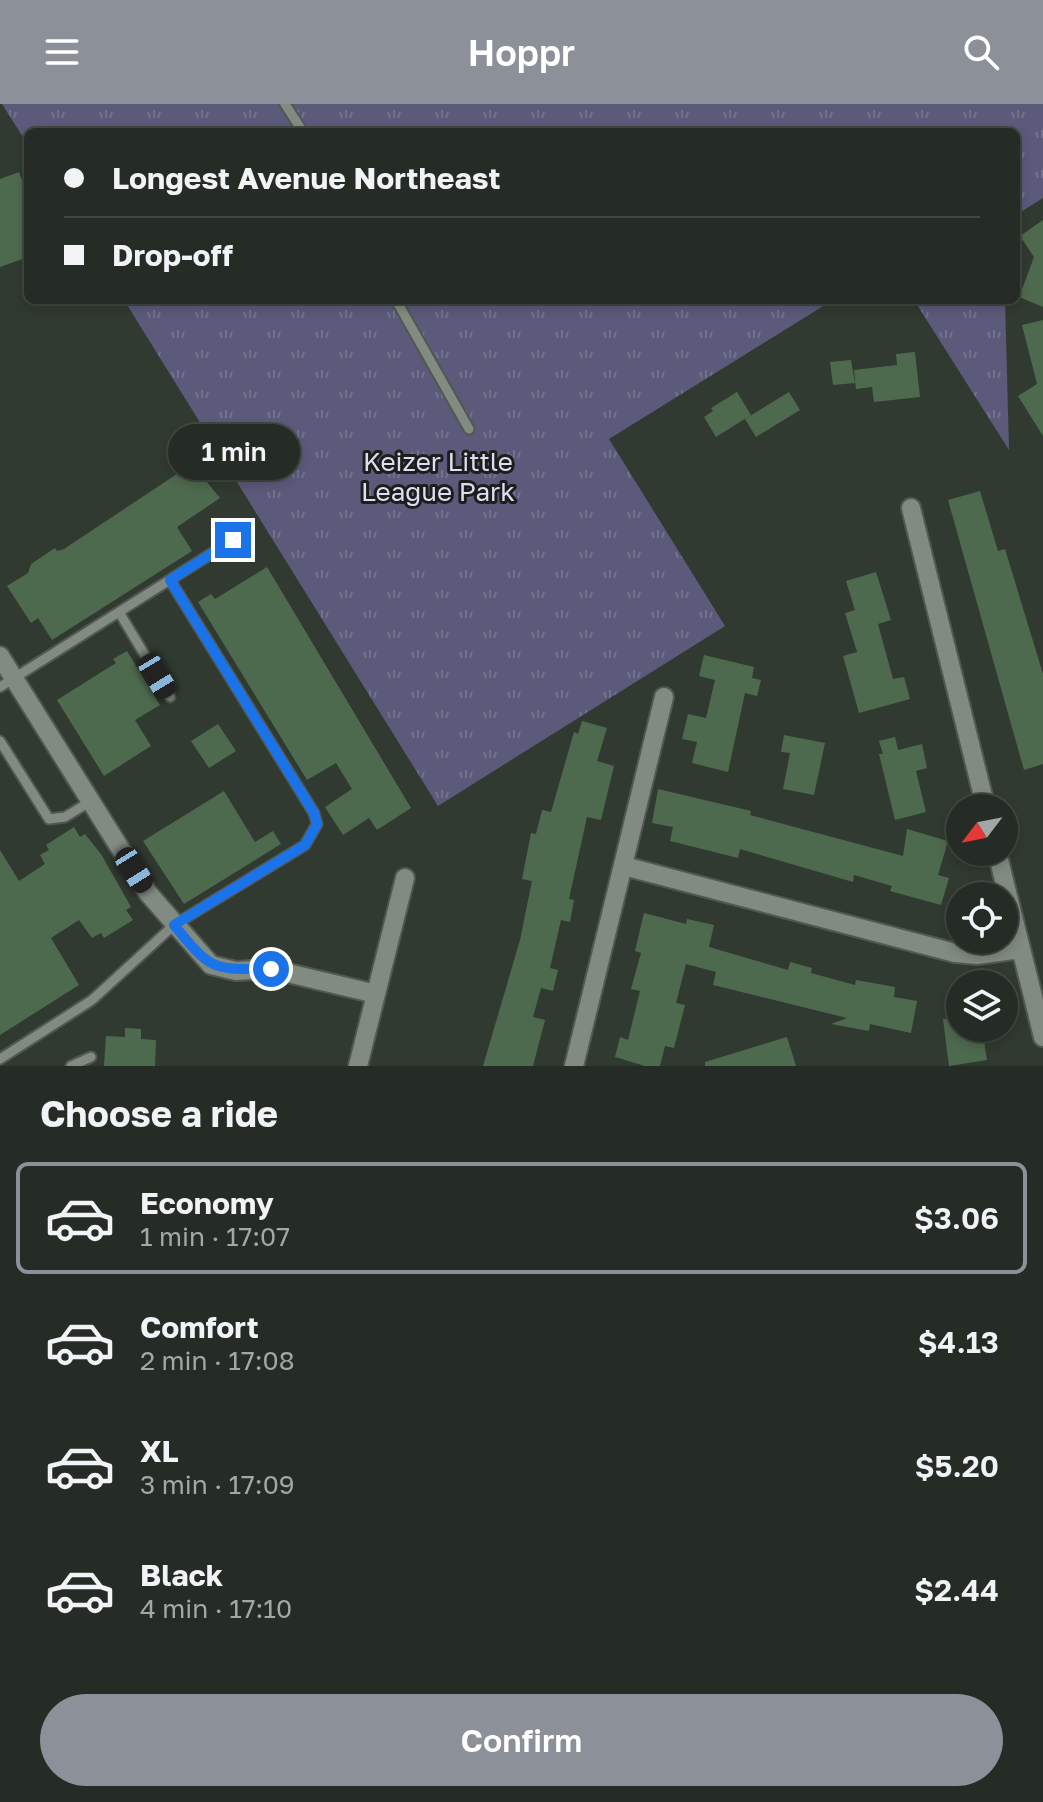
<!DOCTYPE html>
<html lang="en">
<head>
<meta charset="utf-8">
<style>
  body { margin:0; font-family:"Golos Text",sans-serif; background:#2d342d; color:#f1f3f6; height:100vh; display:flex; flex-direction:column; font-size:30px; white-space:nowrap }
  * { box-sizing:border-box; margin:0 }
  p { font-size:26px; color:#a3a7a7 }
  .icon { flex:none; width:44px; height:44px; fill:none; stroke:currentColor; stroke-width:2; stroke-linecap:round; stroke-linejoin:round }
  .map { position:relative; height:962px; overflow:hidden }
  .details { display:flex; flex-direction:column; background:#252c25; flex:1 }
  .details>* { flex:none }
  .guide { position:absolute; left:24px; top:24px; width:996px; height:176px; border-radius:12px; box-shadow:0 4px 12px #0003,0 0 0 2px #424842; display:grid; align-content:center; height:176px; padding:0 40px; background:#252c25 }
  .needle { width:52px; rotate:238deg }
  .controls { position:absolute; left:946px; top:690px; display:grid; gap:16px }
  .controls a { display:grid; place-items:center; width:72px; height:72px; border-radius:50%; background:#252c25; box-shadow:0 4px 12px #0003,0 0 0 2px #424842; font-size:40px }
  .end { position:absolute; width:36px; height:36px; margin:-18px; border:10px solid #1a73e8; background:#fff; box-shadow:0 0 0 4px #fff }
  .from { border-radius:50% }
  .bubble { position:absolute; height:56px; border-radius:28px; background:#252c25; box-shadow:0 4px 12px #0003,0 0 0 2px #424842; font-size:26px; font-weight:600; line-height:56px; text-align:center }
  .car { position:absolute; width:24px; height:48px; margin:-24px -12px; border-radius:10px; box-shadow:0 0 6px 2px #0007; background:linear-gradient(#222 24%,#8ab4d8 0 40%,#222 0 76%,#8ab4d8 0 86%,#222 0) }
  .guide b { display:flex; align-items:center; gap:28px; height:76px; font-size:30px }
  .guide b+b { border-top:2px solid #424842 }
  .guide i { width:20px; height:20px; background:#f1f3f6 }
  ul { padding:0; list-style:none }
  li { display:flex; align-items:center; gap:24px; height:112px; margin:0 16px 12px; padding:0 24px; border:4px solid transparent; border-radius:12px }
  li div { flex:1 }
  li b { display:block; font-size:30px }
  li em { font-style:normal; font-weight:600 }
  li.active { border-color:#8c9099 }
  li>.icon { width:72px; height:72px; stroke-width:1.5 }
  h2 { padding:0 40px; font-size:36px; line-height:96px }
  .cta { display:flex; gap:16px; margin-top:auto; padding:16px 40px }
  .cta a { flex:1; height:92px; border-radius:48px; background:#8c9099; color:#fff; font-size:32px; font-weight:600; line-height:92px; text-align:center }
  header { display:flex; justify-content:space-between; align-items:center; height:104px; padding:0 40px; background:#8c9099; color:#fff; font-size:36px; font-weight:600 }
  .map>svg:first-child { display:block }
  .park { fill:url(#park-tufts) }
  .building { fill:#4e6a4e }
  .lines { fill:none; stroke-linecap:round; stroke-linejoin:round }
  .service-casing { stroke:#515851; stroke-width:13 }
  .minor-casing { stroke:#515851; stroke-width:22 }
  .service { stroke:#818b81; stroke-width:9 }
  .minor { stroke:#818b81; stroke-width:18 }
  .route { stroke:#1a73e8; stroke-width:10 }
  .labels { text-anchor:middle; stroke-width:6; stroke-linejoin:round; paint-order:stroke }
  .park-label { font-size:26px; fill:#deddf6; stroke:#1b1f1b }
</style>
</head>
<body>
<header><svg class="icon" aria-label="menu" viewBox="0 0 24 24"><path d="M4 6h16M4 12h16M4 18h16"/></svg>Hoppr<svg class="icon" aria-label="search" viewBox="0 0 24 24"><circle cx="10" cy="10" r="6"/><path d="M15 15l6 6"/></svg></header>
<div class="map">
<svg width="1043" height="962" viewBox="0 0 1043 962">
  <defs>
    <pattern id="park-tufts" width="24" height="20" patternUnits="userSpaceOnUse" patternTransform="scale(2)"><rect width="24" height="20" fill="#5b5a7b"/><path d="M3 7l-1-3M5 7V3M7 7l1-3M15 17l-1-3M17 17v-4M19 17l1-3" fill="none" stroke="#73728e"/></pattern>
  </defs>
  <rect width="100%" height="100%" fill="#313a31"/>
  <!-- park -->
  <path class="park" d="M 2,0 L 1043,0 L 1043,94 L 1016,111 L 1016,28 L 28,28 L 28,41 Z
    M 124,196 L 833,196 L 609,335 L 725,522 L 438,702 Z
    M 914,196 L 1005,196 L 1009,346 Z"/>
  <!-- building -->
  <path class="building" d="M 19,68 L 28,93 L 28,153 L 0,163 L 0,75 Z
    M 1043,116 L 1043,203 L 1019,193 L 1034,153 L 1020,132 Z
    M 1043,216 L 1043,332 L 1018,292 L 1037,280 L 1022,221 Z
    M 915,248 L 920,293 L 874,298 L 872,283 L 856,285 L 854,266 L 897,261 L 896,250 Z
    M 851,256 L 855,279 L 833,281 L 830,258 Z
    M 737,288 L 751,311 L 716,333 L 704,313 L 713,307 L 711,304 Z
    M 789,288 L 800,306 L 756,333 L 745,315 Z
    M 192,360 L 220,394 L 177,423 L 192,447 L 52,536 L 38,514 L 31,519 L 7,482 L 28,469 L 31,460 L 55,444 L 57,447 L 64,445 Z
    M 980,387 L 998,447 L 1005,445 L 1043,570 L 1043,660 L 1024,666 L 948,396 Z
    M 267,463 L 411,704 L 377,726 L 369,714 L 343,731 L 325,703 L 352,685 L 336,659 L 307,676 L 198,498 L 211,490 L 215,495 Z
    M 876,468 L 891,516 L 878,520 L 893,575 L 904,573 L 910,595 L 859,609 L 843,552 L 857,548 L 845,509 L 855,506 L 846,477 Z
    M 127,547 L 160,601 L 135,616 L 151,642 L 104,672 L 57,596 L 116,559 L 113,555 Z
    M 704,551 L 754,563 L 752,574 L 761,576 L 757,592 L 745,589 L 728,668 L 692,659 L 697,638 L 682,635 L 688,610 L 706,614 L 715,576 L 699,572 Z
    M 582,617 L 607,624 L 597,657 L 614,662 L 601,716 L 587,713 L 569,795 L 574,796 L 570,818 L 561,816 L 550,864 L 558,866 L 553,887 L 541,884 L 533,913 L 545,916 L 533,962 L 483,962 L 520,836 L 532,777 L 522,775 L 531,729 L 536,730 L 542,706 L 551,708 L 574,628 L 578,630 Z
    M 218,620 L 236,647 L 209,664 L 191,637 Z
    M 784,631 L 825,639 L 814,691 L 783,685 L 790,649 L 781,648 Z
    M 895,633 L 898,646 L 922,640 L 927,664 L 916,667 L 926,708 L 895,716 L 879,650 L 883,650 L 879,637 Z
    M 658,685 L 751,707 L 750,711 L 903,752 L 907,725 L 948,737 L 938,771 L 949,774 L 941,801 L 890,787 L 892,782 L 854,771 L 853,778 L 740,745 L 738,754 L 670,737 L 673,723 L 652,719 Z
    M 224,687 L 255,738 L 273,727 L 281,740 L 184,800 L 143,737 Z
    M 74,723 L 80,733 L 85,730 L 101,750 L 131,803 L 126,806 L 133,816 L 104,834 L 101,829 L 92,834 L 79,816 L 51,834 L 79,881 L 0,931 L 0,746 L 19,777 L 45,760 L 40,751 L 49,746 L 46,741 Z
    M 644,809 L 686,820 L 687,815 L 714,821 L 709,843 L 788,866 L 790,858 L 812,864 L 811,869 L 855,881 L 856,876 L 895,883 L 894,893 L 917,897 L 911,929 L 870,920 L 869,927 L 831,920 L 847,914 L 713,881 L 716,868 L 686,860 L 676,899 L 685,901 L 674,944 L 665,942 L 660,962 L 645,962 L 615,953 L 620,933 L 628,936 L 640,887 L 631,885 L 641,849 L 635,847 Z
    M 960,913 L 960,924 L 982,924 L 987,956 L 949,962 L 943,915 Z
    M 125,924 L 141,925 L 141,935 L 156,936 L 155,962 L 104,962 L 106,932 L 125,933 Z
    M 787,933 L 796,962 L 705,962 L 705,958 Z"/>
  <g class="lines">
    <defs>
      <path id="service" d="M 285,0 L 303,28
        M 396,196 L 469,325
        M 119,508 L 170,593
        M 0,583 L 233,436
        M 0,637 L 49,715 L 65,713 L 91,697
        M 0,955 L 92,896 L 174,821 L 305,741 L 317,720 L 314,709 L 170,476
        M 71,962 L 91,953"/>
      <path id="minor" d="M 911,404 L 986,704
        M 0,552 L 148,789 L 211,861 L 236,867 L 271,865 L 376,890
        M 997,748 L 1043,933
        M 624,762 L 955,849 L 977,851 L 1021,845
        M 358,962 L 405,774
        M 574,962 L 664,593"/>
    </defs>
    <!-- service casing -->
    <use href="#service" class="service-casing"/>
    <!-- minor casing -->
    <use href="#minor" class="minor-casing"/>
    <!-- service -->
    <use href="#service" class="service"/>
    <!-- minor -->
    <use href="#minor" class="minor"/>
  </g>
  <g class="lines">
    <!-- route -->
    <path class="route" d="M 233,436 L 170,476 L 314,709 L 317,720 L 305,741 L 174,821 C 212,868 212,865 271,865"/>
  </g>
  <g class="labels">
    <!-- park labels -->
    <g class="park-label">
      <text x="438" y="367">Keizer Little<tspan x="438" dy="30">League Park</tspan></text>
    </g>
  </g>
</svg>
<div class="controls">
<a><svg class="needle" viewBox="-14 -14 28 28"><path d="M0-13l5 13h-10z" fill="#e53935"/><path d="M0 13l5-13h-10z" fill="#a3a7a7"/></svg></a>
<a><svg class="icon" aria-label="locate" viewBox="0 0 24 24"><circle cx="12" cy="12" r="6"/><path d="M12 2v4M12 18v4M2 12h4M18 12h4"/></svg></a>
<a><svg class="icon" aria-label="layers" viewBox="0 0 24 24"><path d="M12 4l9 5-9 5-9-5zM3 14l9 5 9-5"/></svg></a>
</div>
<i class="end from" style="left:271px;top:865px"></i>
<i class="end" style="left:233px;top:436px"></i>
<div class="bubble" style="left:168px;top:320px;width:132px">1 min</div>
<i class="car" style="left:157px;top:572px;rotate:149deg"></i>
<i class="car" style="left:134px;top:766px;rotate:148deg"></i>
<div class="guide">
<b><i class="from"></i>Longest Avenue Northeast</b>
<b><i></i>Drop-off</b>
</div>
</div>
<section class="details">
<h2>Choose a ride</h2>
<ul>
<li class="active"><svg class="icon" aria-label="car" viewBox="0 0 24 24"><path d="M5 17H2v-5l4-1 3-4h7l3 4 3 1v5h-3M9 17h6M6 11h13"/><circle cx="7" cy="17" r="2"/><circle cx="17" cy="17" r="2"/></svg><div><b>Economy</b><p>1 min · 17:07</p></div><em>$3.06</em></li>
<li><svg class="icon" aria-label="car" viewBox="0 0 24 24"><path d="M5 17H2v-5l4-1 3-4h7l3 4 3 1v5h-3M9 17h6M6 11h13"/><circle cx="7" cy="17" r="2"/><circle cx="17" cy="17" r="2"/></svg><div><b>Comfort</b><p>2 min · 17:08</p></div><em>$4.13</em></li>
<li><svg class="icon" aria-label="car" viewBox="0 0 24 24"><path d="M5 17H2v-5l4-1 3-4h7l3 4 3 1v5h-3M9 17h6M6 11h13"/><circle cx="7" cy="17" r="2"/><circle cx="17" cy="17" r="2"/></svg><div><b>XL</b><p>3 min · 17:09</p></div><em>$5.20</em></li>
<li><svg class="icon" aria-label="car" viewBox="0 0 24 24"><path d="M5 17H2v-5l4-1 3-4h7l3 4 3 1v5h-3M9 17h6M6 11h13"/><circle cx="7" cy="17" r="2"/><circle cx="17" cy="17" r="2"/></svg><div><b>Black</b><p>4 min · 17:10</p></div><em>$2.44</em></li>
</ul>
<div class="cta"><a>Confirm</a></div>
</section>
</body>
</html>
